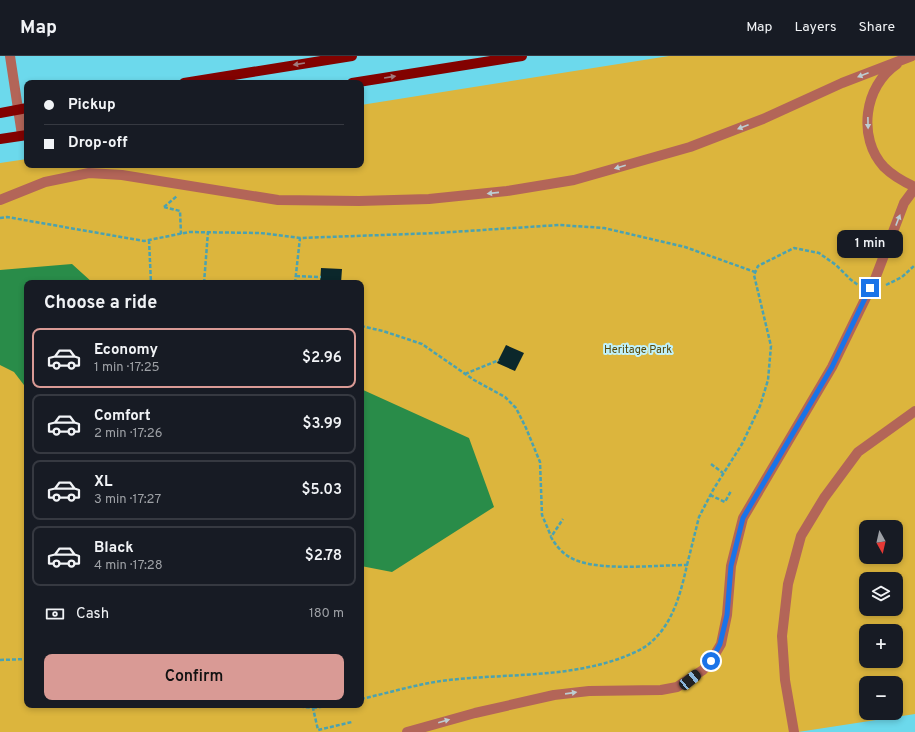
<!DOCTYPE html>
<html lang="en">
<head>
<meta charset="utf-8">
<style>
  body { margin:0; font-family:Overpass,sans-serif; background:#242831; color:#f1f3f6; height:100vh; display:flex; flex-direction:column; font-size:15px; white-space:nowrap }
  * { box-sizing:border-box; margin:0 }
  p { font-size:13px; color:#9ea1a6 }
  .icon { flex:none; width:22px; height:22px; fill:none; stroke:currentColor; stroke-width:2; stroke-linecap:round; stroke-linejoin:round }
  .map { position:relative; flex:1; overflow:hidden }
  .panel { position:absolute; left:24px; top:224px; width:340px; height:428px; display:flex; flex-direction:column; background:#171b24; border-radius:8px; box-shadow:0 2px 6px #0003 }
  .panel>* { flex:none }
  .guide { position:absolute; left:24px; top:24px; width:340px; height:88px; border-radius:8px; box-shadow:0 2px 6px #0003; display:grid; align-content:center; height:88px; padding:0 20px; background:#171b24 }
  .needle { width:26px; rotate:172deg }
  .buttons { position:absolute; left:859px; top:464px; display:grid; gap:8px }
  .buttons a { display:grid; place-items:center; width:44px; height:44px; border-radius:8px; background:#171b24; box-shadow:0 2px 6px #0003; font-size:20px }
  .end { position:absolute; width:18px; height:18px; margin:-9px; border:5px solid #1a73e8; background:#fff; box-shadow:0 0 0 2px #fff }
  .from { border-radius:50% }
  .bubble { position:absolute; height:28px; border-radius:8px; background:#171b24; box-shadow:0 2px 6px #0003; font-size:13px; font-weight:600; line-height:28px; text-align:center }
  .car { position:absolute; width:12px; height:24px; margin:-12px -6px; border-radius:5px; box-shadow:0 0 3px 1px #0007; background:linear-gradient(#222 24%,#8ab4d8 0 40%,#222 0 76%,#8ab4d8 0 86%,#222 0) }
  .guide b { display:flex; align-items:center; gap:14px; height:38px; font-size:15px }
  .guide b+b { border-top:1px solid #363941 }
  .guide i { width:10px; height:10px; background:#f1f3f6 }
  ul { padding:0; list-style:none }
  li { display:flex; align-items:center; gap:12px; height:60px; margin:0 8px 6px; padding:0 12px; border:2px solid #363941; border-radius:8px }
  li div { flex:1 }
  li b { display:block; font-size:15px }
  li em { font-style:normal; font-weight:600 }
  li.selected { border-color:#d99a95 }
  li>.icon { width:36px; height:36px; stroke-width:1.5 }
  h2 { padding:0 20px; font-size:18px; line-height:48px }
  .pay { display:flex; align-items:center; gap:10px; height:44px; padding:0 20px; font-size:15px }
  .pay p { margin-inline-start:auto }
  .cta { display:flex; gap:8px; margin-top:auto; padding:8px 20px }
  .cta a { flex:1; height:46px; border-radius:8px; background:#d99a95; color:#111; font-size:16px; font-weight:600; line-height:46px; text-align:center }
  header { display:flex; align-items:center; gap:24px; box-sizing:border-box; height:56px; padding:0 20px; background:#171b24; border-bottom:1px solid #363941 }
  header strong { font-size:19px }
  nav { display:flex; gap:22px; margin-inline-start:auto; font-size:14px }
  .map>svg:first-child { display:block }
  .green { fill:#dcb53d; fill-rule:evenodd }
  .water { fill:#298c49 }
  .building { fill:#0b272b }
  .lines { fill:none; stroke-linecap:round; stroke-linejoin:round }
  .path { stroke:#4ba2b0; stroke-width:2.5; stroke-dasharray:4 2; stroke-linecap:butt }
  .minor { stroke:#b36558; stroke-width:10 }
  .major { stroke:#820200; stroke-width:10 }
  .oneway { fill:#a17a7d }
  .oneway2 { fill:#bdced2 }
  .route { stroke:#1a73e8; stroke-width:5 }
  .labels { text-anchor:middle; stroke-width:4; stroke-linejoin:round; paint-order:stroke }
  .park-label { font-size:11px; fill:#594605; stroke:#c0f1fa }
</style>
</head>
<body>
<header>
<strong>Map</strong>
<nav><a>Map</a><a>Layers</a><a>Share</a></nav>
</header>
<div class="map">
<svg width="915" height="676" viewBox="0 0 915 676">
  <rect width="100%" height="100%" fill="#6cd9ec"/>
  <!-- green -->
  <path class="green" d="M 669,0 L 915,0 L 915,658 L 798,676 L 0,676 L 0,107 L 27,103 L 27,109 L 361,109 L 361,49 ZM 27,227 L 361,227 L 361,649 L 27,649 ZM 866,471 L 896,471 L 896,501 L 866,501 ZM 866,523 L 896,523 L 896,553 L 866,553 ZM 866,575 L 896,575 L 896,605 L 866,605 ZM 866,627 L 896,627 L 896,657 L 866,657 Z"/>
  <!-- water -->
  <path class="water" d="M 72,208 L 93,227 L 27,227 L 27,333 L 14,316 L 0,309 L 0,214 Z
    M 361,333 L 469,382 L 494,451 L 392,516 L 361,510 Z"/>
  <!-- building -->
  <path class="building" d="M 321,212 L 342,213 L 341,227 L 320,227 Z
    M 506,289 L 524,297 L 515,315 L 497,307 Z"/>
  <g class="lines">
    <!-- path -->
    <path class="path" d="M 164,151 L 180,155 L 181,178
      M 164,151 L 177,140
      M 0,162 L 7,161 L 144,185 L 189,176 L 260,177 L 300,182
      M 149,184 L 151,227
      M 296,220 L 321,221
      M 204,227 L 208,176
      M 295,227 L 300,182 L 437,177 L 559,169 L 604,172 L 685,191 L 755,216
      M 886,229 L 902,221 L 915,209
      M 361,270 L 383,275 L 422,288 L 474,324 L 505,341 L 516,352 L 526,372 L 540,406 L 542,459 L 551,480
      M 465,318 L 499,304
      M 711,408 L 723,417
      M 710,439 L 725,446 L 731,435
      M 687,509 L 699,461 L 713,434 L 742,388 L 760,350 L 768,324 L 771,290 L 754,219 L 758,210 L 794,192 L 819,197 L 836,209 L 850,223 L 858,229
      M 0,604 L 27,603
      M 361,643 C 388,637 414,629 441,625 C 501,617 563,623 621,602 C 631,598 642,594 650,587 C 673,568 681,536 687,509 C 656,509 607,515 578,505 C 566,501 557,492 551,481 L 563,463
      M 288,649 L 313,652 L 318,674 L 352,666
      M 313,652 L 334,649"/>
    <!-- minor -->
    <path class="minor" d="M 10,0 L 22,79
      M 897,8 C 864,30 857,82 884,111 C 893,120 904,126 915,131
      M 0,144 L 45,126 L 89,117 L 122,119 L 278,144 L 359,145 L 429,143 L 507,135 L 574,124 L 690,91 L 763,63 L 842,27 L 912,0
      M 407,676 L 475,657 L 554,639 L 589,635 L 661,634 L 677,631 L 703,614 L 711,605 L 721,588 L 727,559 L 731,510 L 743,462 L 832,311 L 875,223 L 904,147 L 915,132
      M 794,676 L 785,624 L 782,580 L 788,528 L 801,480 L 824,442 L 858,396 L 915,355"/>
    <!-- major -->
    <path class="major" d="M 184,27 L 352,0
      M 352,27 L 522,0
      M 0,57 L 27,52
      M 0,83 L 27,79"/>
  </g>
  <!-- one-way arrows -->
  <defs><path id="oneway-solid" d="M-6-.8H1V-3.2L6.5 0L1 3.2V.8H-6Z"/></defs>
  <g class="oneway">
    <use href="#oneway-solid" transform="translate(299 8) rotate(171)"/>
    <use href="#oneway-solid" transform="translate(390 21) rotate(-9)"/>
  </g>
  <g class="oneway2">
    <use href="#oneway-solid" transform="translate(863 19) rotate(159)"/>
    <use href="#oneway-solid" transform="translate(868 67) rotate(89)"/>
    <use href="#oneway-solid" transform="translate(743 71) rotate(159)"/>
    <use href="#oneway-solid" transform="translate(620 111) rotate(164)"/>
    <use href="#oneway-solid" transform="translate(493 137) rotate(174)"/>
    <use href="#oneway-solid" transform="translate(898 164) rotate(-69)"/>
    <use href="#oneway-solid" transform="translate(571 637) rotate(-8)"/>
    <use href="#oneway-solid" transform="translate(444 665) rotate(-16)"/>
  </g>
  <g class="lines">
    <!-- route -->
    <path class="route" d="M 711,605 L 720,588 L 727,559 L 731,510 L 743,462 L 832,311 L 870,232"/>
  </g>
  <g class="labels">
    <!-- park labels -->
    <g class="park-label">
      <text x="638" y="297">Heritage Park</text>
    </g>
  </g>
</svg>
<div class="buttons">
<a><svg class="needle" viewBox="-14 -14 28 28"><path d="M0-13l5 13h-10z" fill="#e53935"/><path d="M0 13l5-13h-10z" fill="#9ea1a6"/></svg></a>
<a><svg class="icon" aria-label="layers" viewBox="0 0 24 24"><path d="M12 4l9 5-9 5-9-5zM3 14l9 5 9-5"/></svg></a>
<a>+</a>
<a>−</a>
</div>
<i class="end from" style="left:711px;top:605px"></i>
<i class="end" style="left:870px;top:232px"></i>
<div class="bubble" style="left:837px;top:174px;width:66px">1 min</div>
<i class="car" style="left:690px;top:624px;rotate:51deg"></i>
<div class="guide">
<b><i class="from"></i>Pickup</b>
<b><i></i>Drop-off</b>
</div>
<section class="panel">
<h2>Choose a ride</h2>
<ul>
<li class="selected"><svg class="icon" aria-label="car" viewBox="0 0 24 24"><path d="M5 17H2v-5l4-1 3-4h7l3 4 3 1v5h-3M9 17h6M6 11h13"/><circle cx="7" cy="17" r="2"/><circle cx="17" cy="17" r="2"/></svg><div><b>Economy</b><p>1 min · 17:25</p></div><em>$2.96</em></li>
<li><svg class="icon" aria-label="car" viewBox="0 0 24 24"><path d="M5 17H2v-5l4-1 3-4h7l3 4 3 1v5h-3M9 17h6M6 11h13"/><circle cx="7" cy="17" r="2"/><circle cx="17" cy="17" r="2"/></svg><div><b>Comfort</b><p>2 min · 17:26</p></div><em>$3.99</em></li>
<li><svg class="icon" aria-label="car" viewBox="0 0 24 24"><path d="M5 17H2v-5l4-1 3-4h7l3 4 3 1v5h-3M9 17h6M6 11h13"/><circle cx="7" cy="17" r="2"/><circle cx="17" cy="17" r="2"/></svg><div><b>XL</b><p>3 min · 17:27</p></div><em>$5.03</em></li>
<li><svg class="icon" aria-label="car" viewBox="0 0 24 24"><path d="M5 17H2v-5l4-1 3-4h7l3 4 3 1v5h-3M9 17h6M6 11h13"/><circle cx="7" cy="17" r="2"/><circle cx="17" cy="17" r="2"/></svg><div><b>Black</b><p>4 min · 17:28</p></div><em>$2.78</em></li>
</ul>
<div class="pay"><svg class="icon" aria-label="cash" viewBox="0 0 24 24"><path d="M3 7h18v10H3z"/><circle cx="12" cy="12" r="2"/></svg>Cash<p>180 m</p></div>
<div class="cta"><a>Confirm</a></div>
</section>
</div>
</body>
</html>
